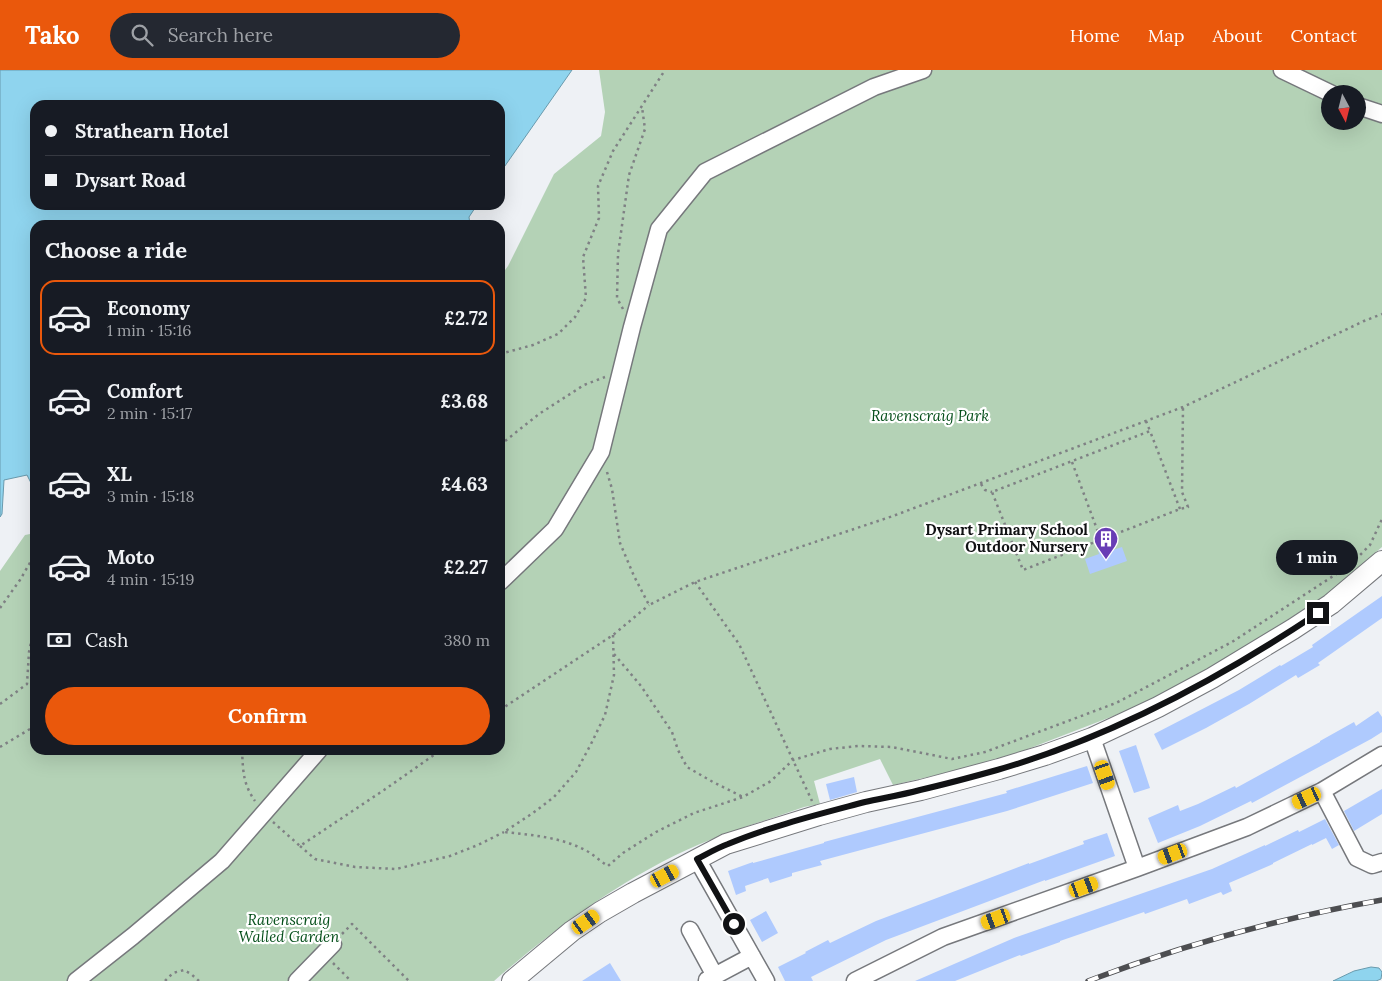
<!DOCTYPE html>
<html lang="en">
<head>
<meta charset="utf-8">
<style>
  body { margin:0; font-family:Lora,serif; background:#242831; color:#f1f3f6; height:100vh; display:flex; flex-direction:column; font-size:19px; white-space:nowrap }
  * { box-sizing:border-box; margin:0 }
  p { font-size:16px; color:#9ea1a6 }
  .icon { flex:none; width:28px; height:28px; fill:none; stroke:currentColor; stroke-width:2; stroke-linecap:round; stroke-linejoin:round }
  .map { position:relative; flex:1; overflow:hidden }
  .details { position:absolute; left:30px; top:150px; width:475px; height:535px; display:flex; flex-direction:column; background:#171b24; border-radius:15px; box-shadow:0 5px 20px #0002 }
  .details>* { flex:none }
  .hud { position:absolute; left:30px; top:30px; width:475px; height:110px; border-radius:15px; box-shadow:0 5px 20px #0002; display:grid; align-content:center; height:110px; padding:0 15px; background:#171b24 }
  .needle { width:32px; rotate:173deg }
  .fabs { position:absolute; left:1321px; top:15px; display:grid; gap:10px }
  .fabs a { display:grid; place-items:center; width:45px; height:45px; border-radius:50%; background:#171b24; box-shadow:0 5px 20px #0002; font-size:25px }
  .end { position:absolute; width:22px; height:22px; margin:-11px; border:6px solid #111214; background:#fff; box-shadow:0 0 0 2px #fff }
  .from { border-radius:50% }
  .bubble { position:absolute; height:35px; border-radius:18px; background:#171b24; box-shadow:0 5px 20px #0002; font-size:16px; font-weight:700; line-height:35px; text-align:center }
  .car { position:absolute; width:15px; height:30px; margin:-15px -8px; border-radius:6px; box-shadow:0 0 4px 1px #0007; background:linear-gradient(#f5c518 24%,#345 0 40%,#f5c518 0 76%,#345 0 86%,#f5c518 0) }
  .hud b { display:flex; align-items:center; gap:18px; height:48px; font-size:19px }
  .hud b+b { border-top:1px solid #363941 }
  .hud i { width:12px; height:12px; background:#f1f3f6 }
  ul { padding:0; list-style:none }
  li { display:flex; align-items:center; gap:15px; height:75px; margin:0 10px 8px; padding:0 5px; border:2px solid transparent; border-radius:15px }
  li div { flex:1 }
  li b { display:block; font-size:19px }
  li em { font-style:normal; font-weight:700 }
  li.on { border-color:#ea580c }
  li>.icon { width:45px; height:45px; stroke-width:1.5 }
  h2 { padding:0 15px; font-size:22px; line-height:60px }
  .pay { display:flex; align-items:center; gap:12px; height:55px; padding:0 15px; font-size:19px }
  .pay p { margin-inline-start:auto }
  .primary-button { display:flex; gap:10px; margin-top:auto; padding:10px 15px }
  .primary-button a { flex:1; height:58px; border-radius:30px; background:#ea580c; color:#fff; font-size:20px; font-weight:700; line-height:58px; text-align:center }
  header { display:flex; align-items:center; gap:30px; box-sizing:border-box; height:70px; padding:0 25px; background:#ea580c; color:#fff }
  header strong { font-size:24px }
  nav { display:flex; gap:28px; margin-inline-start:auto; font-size:18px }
  .search { width:350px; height:45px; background:#242831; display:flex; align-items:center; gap:12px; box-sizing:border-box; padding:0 18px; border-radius:28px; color:#9ea1a6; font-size:19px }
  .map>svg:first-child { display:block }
  .green { fill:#b4d2b6; fill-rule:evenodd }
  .water { fill:#8fd4ee; stroke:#699aad }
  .building { fill:#afcafe }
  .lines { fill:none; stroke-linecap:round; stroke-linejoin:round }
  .minor-casing { stroke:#76787c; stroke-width:19 }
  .major-casing { stroke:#76787c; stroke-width:22 }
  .path { stroke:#7f8184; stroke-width:2.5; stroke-dasharray:2.5 4; stroke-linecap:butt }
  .minor { stroke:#fff; stroke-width:16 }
  .major { stroke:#fff; stroke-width:20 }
  .rail-casing { stroke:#4d4e51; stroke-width:5.5 }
  .rail { stroke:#fff; stroke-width:4; stroke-dasharray:11; stroke-linecap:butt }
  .route { stroke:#111214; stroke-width:6 }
  .labels { text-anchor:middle; stroke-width:4.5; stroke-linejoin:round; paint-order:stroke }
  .park-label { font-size:15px; font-style:italic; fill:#044e19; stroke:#fff }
  .poi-label { font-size:15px; font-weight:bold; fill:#111214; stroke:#fff; text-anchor:end }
</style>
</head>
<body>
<header>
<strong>Tako</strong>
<div class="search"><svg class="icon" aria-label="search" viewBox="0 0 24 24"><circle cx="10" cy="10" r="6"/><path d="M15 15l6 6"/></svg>Search here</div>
<nav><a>Home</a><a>Map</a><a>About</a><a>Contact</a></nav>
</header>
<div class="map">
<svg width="1382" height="911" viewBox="0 0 1382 911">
  <rect width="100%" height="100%" fill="#eef1f5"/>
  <!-- green -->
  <path class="green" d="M 599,0 L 1382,0 L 1382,477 L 1325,526 L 1243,578 L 1205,601 L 1162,624 L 1116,645 L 1020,682 L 954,701 L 893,715 L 880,689 L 814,711 L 820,734 L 804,737 C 770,749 733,760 700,774 C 625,806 555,858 494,911 L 0,911 L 0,501 L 25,465 L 35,463 L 35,680 L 500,680 L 500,207 L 508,196 L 554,104 L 601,66 L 605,42 ZM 1330,24 L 1358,24 L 1358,51 L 1330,51 Z"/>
  <!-- water -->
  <path class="water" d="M 0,0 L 572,0 L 500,103 L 500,35 L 35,35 L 35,135 L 477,135 L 469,147 L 470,155 L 35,155 L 35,421 L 27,405 L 4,410 L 2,444 L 0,447 Z
    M 1371,897 L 1379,898 L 1382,902 L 1381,909 L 1376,911 L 1333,911 L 1354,901 Z"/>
  <!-- building -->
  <path class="building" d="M 1108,476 L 1110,481 L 1122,477 L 1127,491 L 1090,504 L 1085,489 L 1099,484 L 1098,480 Z
    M 1382,526 L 1382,548 L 1318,593 L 1320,595 L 1298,608 L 1296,605 L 1249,634 L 1206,658 L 1162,680 L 1154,664 L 1239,620 L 1280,595 L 1281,596 L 1313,577 L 1312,575 Z
    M 1378,641 L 1382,647 L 1382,662 L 1371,669 L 1252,733 L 1251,731 L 1200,756 L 1158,773 L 1148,748 L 1178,735 L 1180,741 L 1198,734 L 1235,716 L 1236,718 L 1320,672 L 1320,671 L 1354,652 L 1356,656 Z
    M 1136,675 L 1150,718 L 1134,723 L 1119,681 Z
    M 1087,696 L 1093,713 L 1007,741 L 820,791 L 822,795 L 792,803 L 792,806 L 770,813 L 768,808 L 745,816 L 746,821 L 736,825 L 728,801 L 753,792 L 753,793 L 824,773 L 824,772 L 1007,723 L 1006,721 Z
    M 854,707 L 857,722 L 830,730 L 826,714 Z
    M 1382,719 L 1382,744 L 1354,761 L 1344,741 Z
    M 1325,749 L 1339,775 L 1332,779 L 1326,768 L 1312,775 L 1312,774 L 1273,793 L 1273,794 L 1229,813 L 1232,821 L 1223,825 L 1221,822 L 1189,834 L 1187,829 L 1145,844 L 1144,842 L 1060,871 L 1060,872 L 1021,886 L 1020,885 L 955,911 L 915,911 L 1014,868 L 1212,799 L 1265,775 L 1265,776 L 1298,760 L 1299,762 Z
    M 1107,763 L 1115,786 L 1045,811 L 1045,810 L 886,870 L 811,907 L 813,911 L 785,911 L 778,897 L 806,883 L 805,882 L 828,870 L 830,873 L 876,851 L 1029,793 L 1029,794 L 1084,774 L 1083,771 Z
    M 766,841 L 778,863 L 762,872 L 750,850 Z
    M 610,893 L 621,911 L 582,911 Z"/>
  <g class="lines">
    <defs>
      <path id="minor" d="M 1282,0 L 1332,24
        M 1358,36 L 1382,44
        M 500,512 L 555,459 L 601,382 L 632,257 L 659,159 L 705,102 L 874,17 L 923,0
        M 1092,668 L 1137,798
        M 1322,721 L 1357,788 L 1372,795 L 1382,792
        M 697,789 L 766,911
        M 690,860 L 715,906
        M 76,911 L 133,866 L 222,791 L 319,680
        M 297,911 L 333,874
        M 708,911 L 707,910 L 752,886
        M 855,911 L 943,867 L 1137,798 L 1247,757 L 1322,721 L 1382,685"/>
      <path id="major" d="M 512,911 L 572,861 L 600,842 L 633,823 L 726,774 L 819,745 L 866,732 L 921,720 L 999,699 L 1045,685 L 1092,668 L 1158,637 L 1212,608 L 1293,559 L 1331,534 L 1382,491"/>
    </defs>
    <!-- minor casing -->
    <use href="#minor" class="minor-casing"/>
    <!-- major casing -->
    <use href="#major" class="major-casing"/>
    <!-- path -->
    <path class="path" d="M 623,239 L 617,228 L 618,184 L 629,105 L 645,59 L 642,37
      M 500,284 L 533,275 L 558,264 L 575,247 L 586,228 L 583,187 L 599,148 L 598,116 L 613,81 L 665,0
      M 1146,351 L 1150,361
      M 500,375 L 539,344 L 584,315 L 605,307
      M 1072,392 L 1101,470
      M 607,402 L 612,419 L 620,473 L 634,506 L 649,535 L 695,512 L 893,446 L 1183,337 L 1364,251 L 1382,244
      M 981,414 L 985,420 L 992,422
      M 1180,439 L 1150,361 L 992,422 L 1023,500 L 1180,439 L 1188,437 L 1182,422 L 1183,337
      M 1351,494 L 1370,475 L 1382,449
      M 695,512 L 739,574 L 812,731
      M 0,538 L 20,510 L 35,484
      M 613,565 L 614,605 L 605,645 L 591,674 L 576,702 L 554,727 L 533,743 L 504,762 C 532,765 560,767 585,780 C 593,784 600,791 608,796 L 623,783 L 656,762 L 694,743 L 743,727 L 771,711 L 793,690 L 830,679 L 858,676 L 892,677 L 952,689 L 985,682 L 1116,633 L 1232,572 L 1347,497
      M 614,584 L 641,616 L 672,662 L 678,680 L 687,697 L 713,712 L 743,727
      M 0,634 L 27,614 L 29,582 L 35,553
      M 500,640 L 613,565 L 649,535
      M 0,677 L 35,656
      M 242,680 C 243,701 243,714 255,731
      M 273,752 L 300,776 L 384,720 L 441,680
      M 300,776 L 315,789 L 355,797 L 396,799 L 450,786 L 478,775 L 504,762
      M 342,864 L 352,854 L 409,911
      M 333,893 L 351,911
      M 165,911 L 173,903 L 184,900 L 191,904 L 199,911"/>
    <!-- minor -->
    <use href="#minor" class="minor"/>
    <!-- major -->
    <use href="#major" class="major"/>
    <defs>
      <path id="rail" d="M 1088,911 C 1183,875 1281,848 1382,830"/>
    </defs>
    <!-- rail casing -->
    <use href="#rail" class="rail-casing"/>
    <!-- rail -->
    <use href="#rail" class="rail"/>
  </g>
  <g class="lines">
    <!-- route -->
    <path class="route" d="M 734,854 L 697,789 C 707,784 717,778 728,774 C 771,756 820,744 865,732 C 883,728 902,725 920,720 C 946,714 972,707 997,700 C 1112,667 1219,609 1318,543"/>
  </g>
  <!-- icons -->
  <defs>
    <symbol id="building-pin" viewBox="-11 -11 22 30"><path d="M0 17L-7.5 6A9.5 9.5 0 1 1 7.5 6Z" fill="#683db5" stroke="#fff"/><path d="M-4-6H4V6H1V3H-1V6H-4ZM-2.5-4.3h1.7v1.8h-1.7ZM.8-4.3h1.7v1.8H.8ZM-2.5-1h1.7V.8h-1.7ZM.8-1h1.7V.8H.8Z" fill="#fff"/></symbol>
  </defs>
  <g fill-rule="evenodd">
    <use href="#building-pin" x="1092" y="455" width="28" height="38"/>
  </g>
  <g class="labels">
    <!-- park labels -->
    <g class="park-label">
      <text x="930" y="351">Ravenscraig Park</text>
      <text x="289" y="855">Ravenscraig<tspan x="289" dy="17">Walled Garden</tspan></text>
    </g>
    <!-- poi labels -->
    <g class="poi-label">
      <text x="1088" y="465">Dysart Primary School<tspan x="1088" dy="17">Outdoor Nursery</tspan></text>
    </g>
  </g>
</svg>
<div class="fabs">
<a><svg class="needle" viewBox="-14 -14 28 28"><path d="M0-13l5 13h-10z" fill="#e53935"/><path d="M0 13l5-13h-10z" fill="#9ea1a6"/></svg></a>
</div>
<i class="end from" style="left:734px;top:854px"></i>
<i class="end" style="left:1318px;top:543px"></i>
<div class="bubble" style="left:1276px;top:470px;width:82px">1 min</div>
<i class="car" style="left:1105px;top:705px;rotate:161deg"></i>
<i class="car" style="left:1307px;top:728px;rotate:245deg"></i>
<i class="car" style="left:1173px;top:784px;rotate:249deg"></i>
<i class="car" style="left:665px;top:806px;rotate:62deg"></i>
<i class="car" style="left:1084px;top:817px;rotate:70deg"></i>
<i class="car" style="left:996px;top:849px;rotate:250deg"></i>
<i class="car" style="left:586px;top:852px;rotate:55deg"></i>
<div class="hud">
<b><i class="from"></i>Strathearn Hotel</b>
<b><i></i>Dysart Road</b>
</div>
<section class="details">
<h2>Choose a ride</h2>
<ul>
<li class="on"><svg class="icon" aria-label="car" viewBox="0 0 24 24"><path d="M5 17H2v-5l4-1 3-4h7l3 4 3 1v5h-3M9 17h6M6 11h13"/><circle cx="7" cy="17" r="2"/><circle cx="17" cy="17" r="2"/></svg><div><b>Economy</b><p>1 min · 15:16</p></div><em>£2.72</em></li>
<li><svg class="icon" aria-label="car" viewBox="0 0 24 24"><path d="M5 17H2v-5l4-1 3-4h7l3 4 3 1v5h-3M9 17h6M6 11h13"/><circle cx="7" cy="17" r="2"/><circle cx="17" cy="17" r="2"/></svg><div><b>Comfort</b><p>2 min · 15:17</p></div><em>£3.68</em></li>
<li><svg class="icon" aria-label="car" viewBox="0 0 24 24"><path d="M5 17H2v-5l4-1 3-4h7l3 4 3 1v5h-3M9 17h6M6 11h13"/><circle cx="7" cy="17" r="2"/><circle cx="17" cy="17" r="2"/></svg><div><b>XL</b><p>3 min · 15:18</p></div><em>£4.63</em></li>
<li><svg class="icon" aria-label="car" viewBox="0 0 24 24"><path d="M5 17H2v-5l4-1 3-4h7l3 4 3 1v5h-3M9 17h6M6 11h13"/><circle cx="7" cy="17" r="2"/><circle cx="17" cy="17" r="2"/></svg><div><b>Moto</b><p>4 min · 15:19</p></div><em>£2.27</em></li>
</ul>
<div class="pay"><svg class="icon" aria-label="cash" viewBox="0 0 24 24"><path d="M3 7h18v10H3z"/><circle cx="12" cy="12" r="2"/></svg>Cash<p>380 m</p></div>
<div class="primary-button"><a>Confirm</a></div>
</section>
</div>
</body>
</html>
